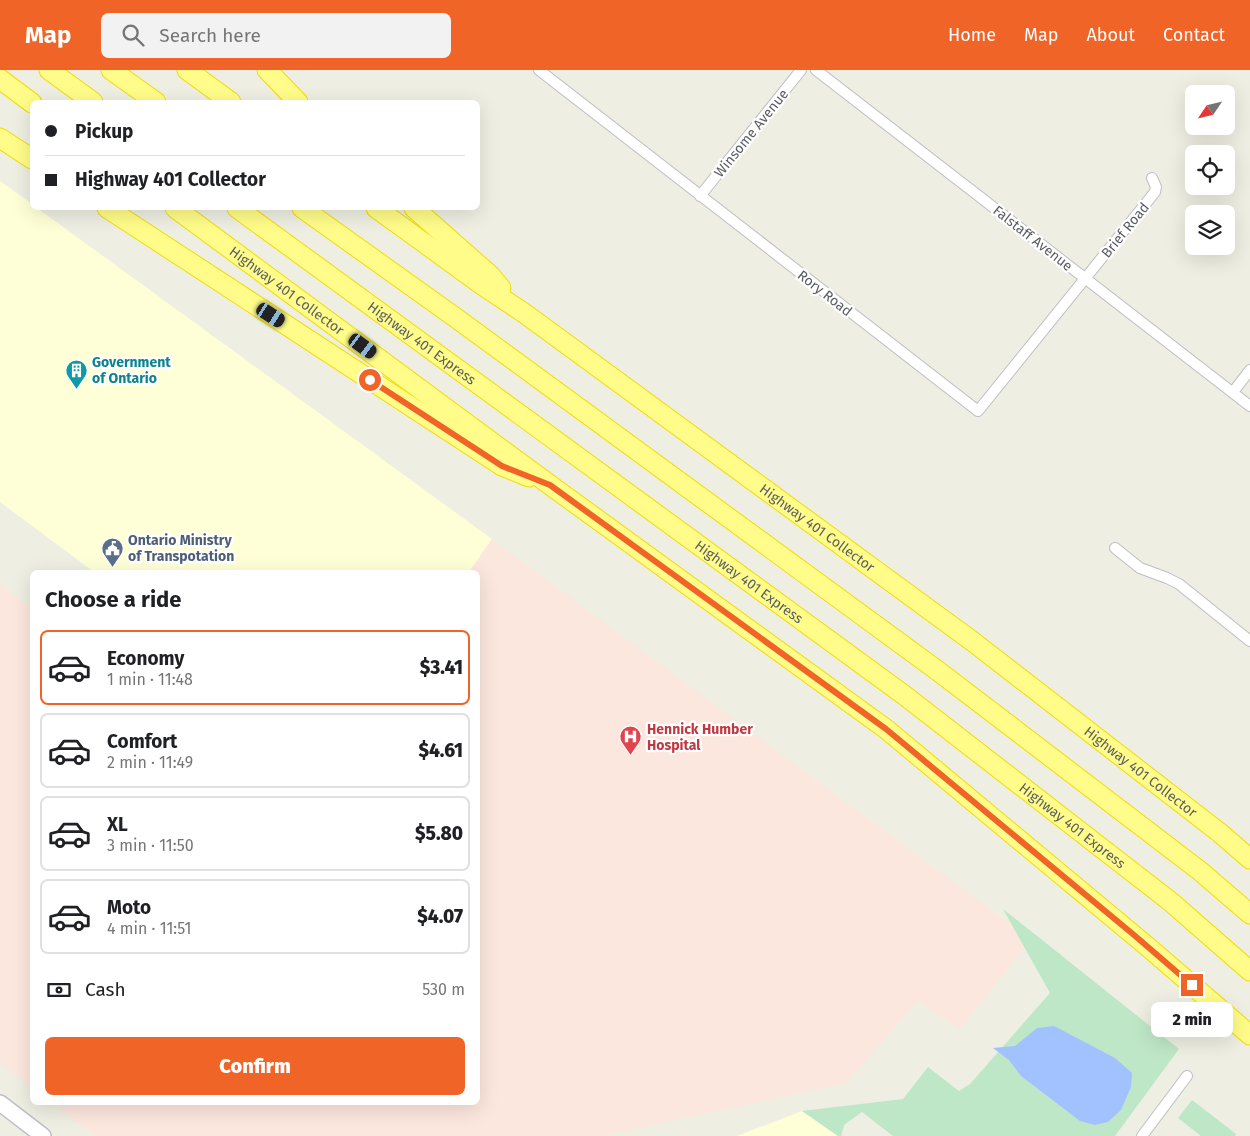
<!DOCTYPE html>
<html lang="en">
<head>
<meta charset="utf-8">
<style>
  body { margin:0; font-family:"Fira Sans",sans-serif; background:#f2f2f2; color:#202124; height:100vh; display:flex; flex-direction:column; font-size:19px; white-space:nowrap }
  * { box-sizing:border-box; margin:0 }
  p { font-size:16px; color:#757577 }
  .icon { flex:none; width:28px; height:28px; fill:none; stroke:currentColor; stroke-width:2; stroke-linecap:round; stroke-linejoin:round }
  .map { position:relative; flex:1; overflow:hidden }
  .details { position:absolute; left:30px; top:500px; width:450px; height:535px; display:flex; flex-direction:column; background:#fff; border-radius:8px; box-shadow:0 5px 20px #0002 }
  .details>* { flex:none }
  .top-card { position:absolute; left:30px; top:30px; width:450px; height:110px; border-radius:8px; box-shadow:0 5px 20px #0002; display:grid; align-content:center; height:110px; padding:0 15px; background:#fff }
  .needle { width:32px; rotate:235deg }
  .controls { position:absolute; left:1185px; top:15px; display:grid; gap:10px }
  .controls a { display:grid; place-items:center; width:50px; height:50px; border-radius:8px; background:#fff; box-shadow:0 5px 20px #0002; font-size:25px }
  .end { position:absolute; width:22px; height:22px; margin:-11px; border:6px solid #f06427; background:#fff; box-shadow:0 0 0 2px #fff }
  .from { border-radius:50% }
  .bubble { position:absolute; height:35px; border-radius:8px; background:#fff; box-shadow:0 5px 20px #0002; font-size:16px; font-weight:800; line-height:35px; text-align:center }
  .car { position:absolute; width:15px; height:30px; margin:-15px -8px; border-radius:6px; box-shadow:0 0 4px 1px #0007; background:linear-gradient(#222 24%,#8ab4d8 0 40%,#222 0 76%,#8ab4d8 0 86%,#222 0) }
  .top-card b { display:flex; align-items:center; gap:18px; height:48px; font-size:19px }
  .top-card b+b { border-top:1px solid #e0e0e0 }
  .top-card i { width:12px; height:12px; background:#202124 }
  ul { padding:0; list-style:none }
  li { display:flex; align-items:center; gap:15px; height:75px; margin:0 10px 8px; padding:0 5px; border:2px solid #e0e0e0; border-radius:8px }
  li div { flex:1 }
  li b { display:block; font-size:19px }
  li em { font-style:normal; font-weight:800 }
  li.current { border-color:#f06427 }
  li>.icon { width:45px; height:45px; stroke-width:1.5 }
  h2 { padding:0 15px; font-size:22px; line-height:60px }
  .pay { display:flex; align-items:center; gap:12px; height:55px; padding:0 15px; font-size:19px }
  .pay p { margin-inline-start:auto }
  .button { display:flex; gap:10px; margin-top:auto; padding:10px 15px }
  .button a { flex:1; height:58px; border-radius:8px; background:#f06427; color:#fff; font-size:20px; font-weight:800; line-height:58px; text-align:center }
  header { display:flex; align-items:center; gap:30px; box-sizing:border-box; height:70px; padding:0 25px; background:#f06427; color:#fff }
  header strong { font-size:24px }
  nav { display:flex; gap:28px; margin-inline-start:auto; font-size:18px }
  .search { width:350px; height:45px; background:#f2f2f2; display:flex; align-items:center; gap:12px; box-sizing:border-box; padding:0 18px; border-radius:8px; color:#757577; font-size:19px }
  .map>svg:first-child { display:block }
  .commercial { fill:#ffffd7 }
  .medical { fill:#fce7de }
  .green { fill:#bee7c7 }
  .water { fill:#a2c1ff }
  .lines { fill:none; stroke-linecap:round; stroke-linejoin:round }
  .street-casing { stroke:#bdbec4; stroke-width:12 }
  .secondary-casing { stroke:#bdbfc7; stroke-width:18 }
  .highway-casing { stroke:#f1dc00; stroke-width:21 }
  .street { stroke:#fff; stroke-width:10 }
  .secondary { stroke:#fff; stroke-width:15 }
  .highway { stroke:#fffc89; stroke-width:19 }
  .route { stroke:#f06427; stroke-width:6 }
  .labels { text-anchor:middle; stroke-width:4.5; stroke-linejoin:round; paint-order:stroke }
  .street-label { font-size:14px; fill:#5b5d64; stroke:#fff }
  .culture-label { font-size:14px; font-weight:bold; fill:#0d838f; stroke:#fff; text-anchor:start }
  .service-label { font-size:14px; font-weight:bold; fill:#4e5e75; stroke:#fff; text-anchor:start }
  .health-label { font-size:14px; font-weight:bold; fill:#be3a42; stroke:#fff; text-anchor:start }
</style>
</head>
<body>
<header>
<strong>Map</strong>
<div class="search"><svg class="icon" aria-label="search" viewBox="0 0 24 24"><circle cx="10" cy="10" r="6"/><path d="M15 15l6 6"/></svg>Search here</div>
<nav><a>Home</a><a>Map</a><a>About</a><a>Contact</a></nav>
</header>
<div class="map">
<svg width="1250" height="1066" viewBox="0 0 1250 1066">
  <rect width="100%" height="100%" fill="#eeeee2"/>
  <!-- commercial -->
  <path class="commercial" d="M 0,111 L 32,134 L 32,138 L 37,138 L 492,469 L 469,502 L 94,502 L 0,432 Z
    M 802,1041 L 838,1066 L 737,1066 Z"/>
  <!-- medical -->
  <path class="medical" d="M 492,469 L 1031,870 L 959,960 L 918,930 L 846,1013 L 603,1066 L 96,1066 L 52,1033 L 478,1032 L 478,502 L 469,502 Z
    M 0,513 L 32,540 L 32,1018 L 0,993 Z"/>
  <!-- green -->
  <path class="green" d="M 1003,839 L 1179,979 L 1115,1066 L 893,1066 L 862,1042 L 844,1055 L 841,1066 L 838,1066 L 802,1041 L 903,1029 L 928,997 L 959,1021 L 970,1014 L 1050,923 Z
    M 1192,1030 L 1236,1064 L 1235,1066 L 1201,1066 L 1178,1048 Z"/>
  <!-- water -->
  <path class="water" d="M 1054,956 L 1115,988 L 1132,1003 L 1131,1017 L 1121,1040 L 1108,1052 L 1095,1055 L 1080,1051 L 1021,1006 L 1009,990 L 993,978 L 1015,976 L 1037,958 Z"/>
  <g class="lines">
    <defs>
      <path id="street" d="M 539,0 L 978,341 L 1155,122 L 1156,117 L 1152,108
        M 816,0 L 1250,336
        M 700,126 L 801,0
        M 1233,322 L 1250,300
        M 1115,478 L 1140,498 L 1167,508 L 1179,514 L 1250,571
        M 1142,1066 L 1187,1006"/>
      <path id="secondary" d="M 0,1033 L 43,1066"/>
      <g id="highway">
        <path d="M 49,0 L 93,32"/>
        <path d="M 111,0 L 156,32"/>
        <path d="M 187,0 L 231,32"/>
        <path d="M 267,0 L 298,32"/>
        <path d="M 0,9 L 32,33"/>
        <path d="M 0,68 L 32,89"/>
        <path d="M 107,138 L 502,396 L 529,407"/>
        <path id="s1" d="M 175,138 L 550,415 L 886,659 L 1148,877 L 1250,965"/>
        <path id="s2" d="M 237,138 L 904,625 L 1171,832 L 1250,901"/>
        <path d="M 302,138 L 456,248 L 938,601 L 1200,801 L 1250,844"/>
        <path id="s3" d="M 376,138 L 482,215 L 524,243 L 972,571 L 1220,763 L 1250,789"/>
        <path d="M 414,138 L 490,205 L 501,218"/>
      </g>
    </defs>
    <!-- street casing -->
    <use href="#street" class="street-casing"/>
    <!-- secondary casing -->
    <use href="#secondary" class="secondary-casing"/>
    <!-- highway casing -->
    <use href="#highway" class="highway-casing"/>
    <!-- street -->
    <use href="#street" class="street"/>
    <!-- secondary -->
    <use href="#secondary" class="secondary"/>
    <!-- highway -->
    <use href="#highway" class="highway"/>
  </g>
  <g class="lines">
    <!-- route -->
    <path class="route" d="M 370,310 L 502,396 L 550,415 L 886,659 L 1134,865 L 1192,915"/>
  </g>
  <!-- icons -->
  <defs>
    <symbol id="building-pin" viewBox="-11 -11 22 30"><path d="M0 17L-7.5 6A9.5 9.5 0 1 1 7.5 6Z" fill="#0f9aa8" stroke="#fff"/><path d="M-4-6H4V6H1V3H-1V6H-4ZM-2.5-4.3h1.7v1.8h-1.7ZM.8-4.3h1.7v1.8H.8ZM-2.5-1h1.7V.8h-1.7ZM.8-1h1.7V.8H.8Z" fill="#fff"/></symbol>
    <symbol id="civic-pin" viewBox="-11 -11 22 30"><path d="M0 17L-7.5 6A9.5 9.5 0 1 1 7.5 6Z" fill="#5c6f8a" stroke="#fff"/><path d="M-.6-6.5H3V-4.5H.6V-3L4-1V1h2V6H-6V1h2V-1L-.6-3ZM-1.2 2.5V6h2.4V2.5Z" fill="#fff"/></symbol>
    <symbol id="hospital-pin" viewBox="-11 -11 22 30"><path d="M0 17L-7.5 6A9.5 9.5 0 1 1 7.5 6Z" fill="#e0444e" stroke="#fff"/><path d="M-5-5h3v3.5h4V-5h3V5h-3V1.5h-4V5h-3Z" fill="#fff"/></symbol>
  </defs>
  <g fill-rule="evenodd">
    <use href="#building-pin" x="64" y="288" width="25" height="34"/>
    <use href="#civic-pin" x="100" y="466" width="25" height="34"/>
    <use href="#hospital-pin" x="618" y="654" width="25" height="34"/>
  </g>
  <g class="labels">
    <!-- street labels -->
    <g class="street-label">
      <text transform="translate(751 63) rotate(-51)" y="5">Winsome Avenue</text>
      <text transform="translate(1125 160) rotate(-51)" y="5">Brief Road</text>
      <text transform="translate(1033 168) rotate(38)" y="5">Falstaff Avenue</text>
      <text dy="5" stroke="none"><textPath href="#s1" startOffset="139">Highway 401 Collector</textPath></text>
      <text transform="translate(825 223) rotate(38)" y="5">Rory Road</text>
      <text dy="5" stroke="none"><textPath href="#s2" startOffset="229">Highway 401 Express</textPath></text>
      <text dy="5" stroke="none"><textPath href="#s3" startOffset="545">Highway 401 Collector</textPath></text>
      <text dy="5" stroke="none"><textPath href="#s2" startOffset="634">Highway 401 Express</textPath></text>
      <text dy="5" stroke="none"><textPath href="#s3" startOffset="950">Highway 401 Collector</textPath></text>
      <text dy="5" stroke="none"><textPath href="#s2" startOffset="1039">Highway 401 Express</textPath></text>
    </g>
    <!-- culture labels -->
    <g class="culture-label">
      <text x="92" y="297">Government<tspan x="92" dy="16">of Ontario</tspan></text>
    </g>
    <!-- service labels -->
    <g class="service-label">
      <text x="128" y="475">Ontario Ministry<tspan x="128" dy="16">of Transpotation</tspan></text>
    </g>
    <!-- health labels -->
    <g class="health-label">
      <text x="647" y="664">Hennick Humber<tspan x="647" dy="16">Hospital</tspan></text>
    </g>
  </g>
</svg>
<div class="controls">
<a><svg class="needle" viewBox="-14 -14 28 28"><path d="M0-13l5 13h-10z" fill="#e53935"/><path d="M0 13l5-13h-10z" fill="#757577"/></svg></a>
<a><svg class="icon" aria-label="locate" viewBox="0 0 24 24"><circle cx="12" cy="12" r="6"/><path d="M12 2v4M12 18v4M2 12h4M18 12h4"/></svg></a>
<a><svg class="icon" aria-label="layers" viewBox="0 0 24 24"><path d="M12 4l9 5-9 5-9-5zM3 14l9 5 9-5"/></svg></a>
</div>
<i class="end from" style="left:370px;top:310px"></i>
<i class="end" style="left:1192px;top:915px"></i>
<div class="bubble" style="left:1151px;top:932px;width:82px">2 min</div>
<i class="car" style="left:271px;top:245px;rotate:123deg"></i>
<i class="car" style="left:363px;top:276px;rotate:126deg"></i>
<div class="top-card">
<b><i class="from"></i>Pickup</b>
<b><i></i>Highway 401 Collector</b>
</div>
<section class="details">
<h2>Choose a ride</h2>
<ul>
<li class="current"><svg class="icon" aria-label="car" viewBox="0 0 24 24"><path d="M5 17H2v-5l4-1 3-4h7l3 4 3 1v5h-3M9 17h6M6 11h13"/><circle cx="7" cy="17" r="2"/><circle cx="17" cy="17" r="2"/></svg><div><b>Economy</b><p>1 min · 11:48</p></div><em>$3.41</em></li>
<li><svg class="icon" aria-label="car" viewBox="0 0 24 24"><path d="M5 17H2v-5l4-1 3-4h7l3 4 3 1v5h-3M9 17h6M6 11h13"/><circle cx="7" cy="17" r="2"/><circle cx="17" cy="17" r="2"/></svg><div><b>Comfort</b><p>2 min · 11:49</p></div><em>$4.61</em></li>
<li><svg class="icon" aria-label="car" viewBox="0 0 24 24"><path d="M5 17H2v-5l4-1 3-4h7l3 4 3 1v5h-3M9 17h6M6 11h13"/><circle cx="7" cy="17" r="2"/><circle cx="17" cy="17" r="2"/></svg><div><b>XL</b><p>3 min · 11:50</p></div><em>$5.80</em></li>
<li><svg class="icon" aria-label="car" viewBox="0 0 24 24"><path d="M5 17H2v-5l4-1 3-4h7l3 4 3 1v5h-3M9 17h6M6 11h13"/><circle cx="7" cy="17" r="2"/><circle cx="17" cy="17" r="2"/></svg><div><b>Moto</b><p>4 min · 11:51</p></div><em>$4.07</em></li>
</ul>
<div class="pay"><svg class="icon" aria-label="cash" viewBox="0 0 24 24"><path d="M3 7h18v10H3z"/><circle cx="12" cy="12" r="2"/></svg>Cash<p>530 m</p></div>
<div class="button"><a>Confirm</a></div>
</section>
</div>
</body>
</html>
